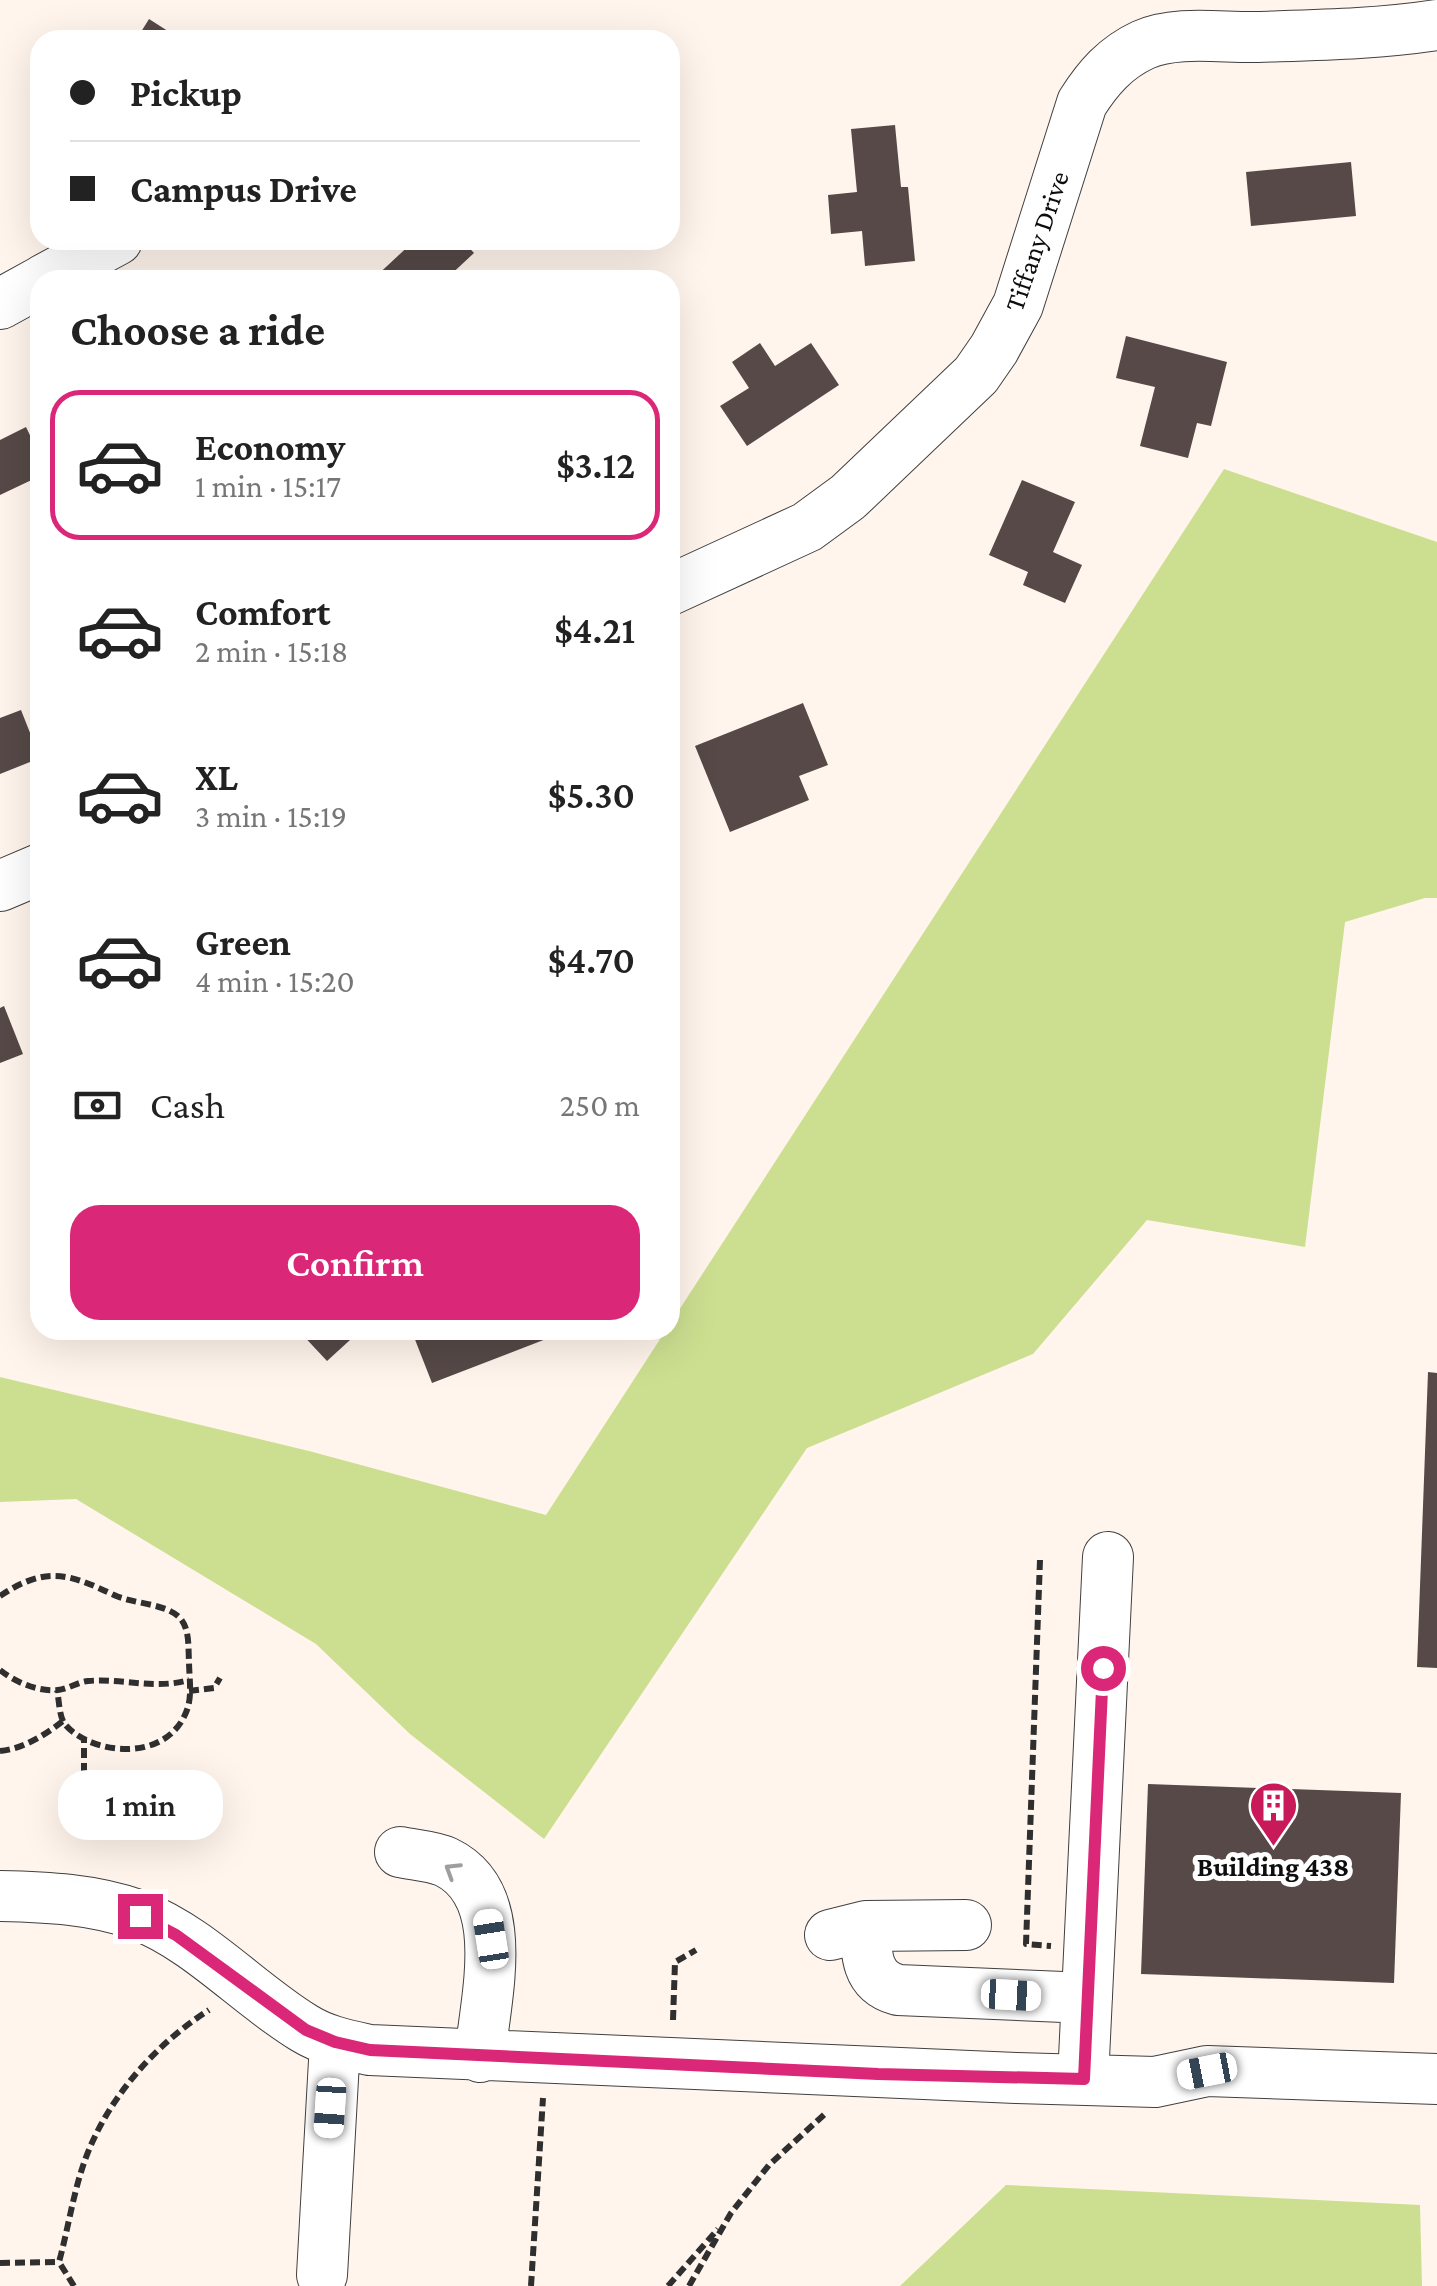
<!DOCTYPE html>
<html lang="en">
<head>
<meta charset="utf-8">
<style>
  body { margin:0; font-family:"Crimson Pro",serif; background:#f6f6f6; color:#222; height:100vh; display:flex; flex-direction:column; font-size:38px; white-space:nowrap }
  * { box-sizing:border-box; margin:0 }
  p { font-size:32px; color:#767676 }
  .icon { flex:none; width:55px; height:55px; fill:none; stroke:currentColor; stroke-width:2; stroke-linecap:round; stroke-linejoin:round }
  .map { position:relative; flex:1; overflow:hidden }
  .side { position:absolute; left:30px; top:270px; width:650px; height:1070px; display:flex; flex-direction:column; background:#fff; border-radius:30px; box-shadow:0 10px 40px #0002 }
  .side>* { flex:none }
  .banner { position:absolute; left:30px; top:30px; width:650px; height:220px; border-radius:30px; box-shadow:0 10px 40px #0002; display:grid; align-content:center; height:220px; padding:0 40px; background:#fff }
  .end { position:absolute; width:45px; height:45px; margin:-22px; border:12px solid #db2777; background:#fff; box-shadow:0 0 0 5px #fff }
  .from { border-radius:50% }
  .bubble { position:absolute; height:70px; border-radius:30px; background:#fff; box-shadow:0 10px 40px #0002; font-size:32px; font-weight:600; line-height:70px; text-align:center }
  .car { position:absolute; width:30px; height:60px; margin:-30px -15px; border-radius:12px; box-shadow:0 0 8px 2px #0007; background:linear-gradient(#fff 24%,#345 0 40%,#fff 0 76%,#345 0 86%,#fff 0) }
  .banner b { display:flex; align-items:center; gap:35px; height:95px; font-size:38px }
  .banner b+b { border-top:2px solid #e0e0e0 }
  .banner i { width:25px; height:25px; background:#222 }
  ul { padding:0; list-style:none }
  li { display:flex; align-items:center; gap:30px; height:150px; margin:0 20px 15px; padding:0 20px; border:5px solid transparent; border-radius:30px }
  li div { flex:1 }
  li b { display:block; font-size:38px }
  li em { font-style:normal; font-weight:600 }
  li.current { border-color:#db2777 }
  li>.icon { width:90px; height:90px; stroke-width:1.5 }
  h2 { padding:0 40px; font-size:45px; line-height:120px }
  .pay { display:flex; align-items:center; gap:25px; height:110px; padding:0 40px; font-size:38px }
  .pay p { margin-inline-start:auto }
  .primary-button { display:flex; gap:20px; margin-top:auto; padding:20px 40px }
  .primary-button a { flex:1; height:115px; border-radius:30px; background:#db2777; color:#fff; font-size:40px; font-weight:600; line-height:115px; text-align:center }
  .map>svg:first-child { display:block }
  .forest { fill:#ccdf90 }
  .building { fill:#564948 }
  .lines { fill:none; stroke-linecap:round; stroke-linejoin:round }
  .minor-casing { stroke:#404040; stroke-width:52 }
  .path { stroke:#2f2f2f; stroke-width:6; stroke-dasharray:10 5; stroke-linecap:butt }
  .minor { stroke:#fff; stroke-width:50 }
  .oneway { stroke:#9e9e9e }
  .route { stroke:#db2777; stroke-width:12 }
  .labels { text-anchor:middle; stroke-width:10; stroke-linejoin:round; paint-order:stroke }
  .street-label { font-size:28px; fill:#0d0d0d; stroke:#fff }
  .poi-label { font-size:28px; font-weight:bold; fill:#0d0d0d; stroke:#fff }
</style>
</head>
<body>
<div class="map">
<svg width="1437" height="2286" viewBox="0 0 1437 2286">
  <rect width="100%" height="100%" fill="#fff5ec"/>
  <!-- forest -->
  <path class="forest" d="M 1224,469 L 1437,542 L 1437,898 L 1425,898 L 1345,922 L 1305,1247 L 1147,1220 L 1033,1354 L 807,1448 L 544,1839 L 410,1734 L 316,1644 L 76,1499 L 0,1502 L 0,1377 L 309,1451 L 546,1515 L 666,1330 L 670,1330 L 670,1324 Z
    M 1006,2185 L 1420,2205 L 1422,2286 L 900,2286 Z"/>
  <!-- building -->
  <path class="building" d="M 149,19 L 182,40 L 136,40 Z
    M 895,125 L 901,187 L 908,187 L 915,261 L 865,266 L 862,231 L 831,234 L 828,195 L 857,192 L 851,129 Z
    M 1351,162 L 1356,216 L 1251,226 L 1246,172 Z
    M 415,240 L 462,240 L 474,253 L 445,280 L 372,280 Z
    M 1126,336 L 1227,362 L 1211,426 L 1197,423 L 1188,458 L 1140,446 L 1155,387 L 1116,378 Z
    M 760,343 L 775,366 L 811,343 L 839,385 L 747,446 L 720,406 L 749,388 L 732,362 Z
    M 26,427 L 40,456 L 40,476 L 0,495 L 0,440 Z
    M 1022,480 L 1075,502 L 1053,552 L 1082,565 L 1065,603 L 1023,585 L 1028,572 L 989,555 Z
    M 803,703 L 828,765 L 799,776 L 809,800 L 730,832 L 695,746 Z
    M 21,710 L 40,758 L 0,774 L 0,718 Z
    M 4,1006 L 23,1054 L 0,1063 L 0,1008 Z
    M 298,1330 L 361,1330 L 327,1361 Z
    M 432,1330 L 557,1330 L 559,1334 L 432,1383 L 414,1337 Z
    M 1428,1372 L 1437,1373 L 1437,1668 L 1417,1667 Z
    M 1148,1784 L 1401,1793 L 1394,1983 L 1141,1974 Z"/>
  <g class="lines">
    <defs>
      <path id="minor" d="M 43,280 L 117,240
        M 0,304 L 40,282
        M 670,590 L 807,527 L 848,497 L 976,375 L 994,349 L 1018,305 L 1082,103 C 1098,78 1115,58 1143,45 C 1176,30 1222,38 1258,37 C 1317,35 1379,34 1437,25
        M 0,886 L 40,869
        M 400,1852 C 414,1855 433,1856 446,1862 C 514,1895 485,1998 480,2057
        M 0,1896 C 47,1897 93,1899 138,1915 C 200,1939 248,1994 304,2028 C 325,2041 347,2045 370,2050 L 1016,2078 L 1155,2082 L 1207,2071 L 1437,2079
        M 866,1926 C 866,1955 866,1981 898,1990 L 1087,1998
        M 830,1935 L 866,1926 L 966,1925
        M 1083,2079 L 1108,1557
        M 322,2275 L 335,2043"/>
    </defs>
    <!-- minor casing -->
    <use href="#minor" class="minor-casing"/>
    <!-- path -->
    <path class="path" d="M 1040,1560 L 1026,1944 L 1051,1946
      M 0,1596 C 45,1566 68,1573 114,1595 C 133,1604 164,1603 179,1617 C 190,1628 188,1646 189,1661 C 189,1675 192,1693 188,1707 C 174,1752 122,1757 86,1740 C 78,1736 67,1729 63,1721 C 59,1713 59,1699 57,1690
      M 0,1670 C 15,1682 38,1692 58,1690 C 68,1689 78,1682 88,1681 C 123,1678 154,1690 189,1680
      M 189,1691 L 214,1688 L 220,1678
      M 0,1751 C 23,1749 45,1735 63,1721
      M 84,1788 L 84,1739
      M 673,2020 L 675,1962 L 696,1950
      M 0,2263 L 59,2262
      M 74,2286 L 59,2262 C 67,2233 72,2201 81,2172 C 101,2106 151,2047 209,2010
      M 531,2286 L 543,2098
      M 668,2286 L 718,2229
      M 689,2286 L 731,2213 L 769,2165 L 827,2112"/>
    <!-- minor -->
    <use href="#minor" class="minor"/>
  </g>
  <!-- one-way arrows -->
  <defs><path id="oneway-chevron" d="M-2-3.5L2.5 0L-2 3.5" fill="none" stroke-width="1.6" stroke-linecap="round" stroke-linejoin="round" transform="scale(2.5)"/></defs>
  <use class="oneway" href="#oneway-chevron" transform="translate(452 1870) rotate(-148)"/>
  <g class="lines">
    <!-- route -->
    <path class="route" d="M 140,1916 L 176,1935 L 306,2030 L 335,2042 L 370,2050 L 878,2074 L 1084,2079 L 1103,1668"/>
  </g>
  <!-- icons -->
  <defs>
    <symbol id="building-pin" viewBox="-11 -11 22 30"><path d="M0 17L-7.5 6A9.5 9.5 0 1 1 7.5 6Z" fill="#c81958" stroke="#fff"/><path d="M-4-6H4V6H1V3H-1V6H-4ZM-2.5-4.3h1.7v1.8h-1.7ZM.8-4.3h1.7v1.8H.8ZM-2.5-1h1.7V.8h-1.7ZM.8-1h1.7V.8H.8Z" fill="#fff"/></symbol>
  </defs>
  <g fill-rule="evenodd">
    <use href="#building-pin" x="1246" y="1778" width="55" height="75"/>
  </g>
  <g class="labels">
    <!-- street labels -->
    <g class="street-label">
      <text transform="translate(1036 241) rotate(-71)" y="10">Tiffany Drive</text>
    </g>
    <!-- poi labels -->
    <g class="poi-label">
      <text x="1273" y="1876">Building 438</text>
    </g>
  </g>
</svg>
<i class="end from" style="left:1103px;top:1668px"></i>
<i class="end" style="left:140px;top:1916px"></i>
<div class="bubble" style="left:58px;top:1770px;width:165px">1 min</div>
<i class="car" style="left:491px;top:1939px;rotate:351deg"></i>
<i class="car" style="left:1011px;top:1995px;rotate:93deg"></i>
<i class="car" style="left:1207px;top:2071px;rotate:259deg"></i>
<i class="car" style="left:330px;top:2108px;rotate:184deg"></i>
<div class="banner">
<b><i class="from"></i>Pickup</b>
<b><i></i>Campus Drive</b>
</div>
<section class="side">
<h2>Choose a ride</h2>
<ul>
<li class="current"><svg class="icon" aria-label="car" viewBox="0 0 24 24"><path d="M5 17H2v-5l4-1 3-4h7l3 4 3 1v5h-3M9 17h6M6 11h13"/><circle cx="7" cy="17" r="2"/><circle cx="17" cy="17" r="2"/></svg><div><b>Economy</b><p>1 min · 15:17</p></div><em>$3.12</em></li>
<li><svg class="icon" aria-label="car" viewBox="0 0 24 24"><path d="M5 17H2v-5l4-1 3-4h7l3 4 3 1v5h-3M9 17h6M6 11h13"/><circle cx="7" cy="17" r="2"/><circle cx="17" cy="17" r="2"/></svg><div><b>Comfort</b><p>2 min · 15:18</p></div><em>$4.21</em></li>
<li><svg class="icon" aria-label="car" viewBox="0 0 24 24"><path d="M5 17H2v-5l4-1 3-4h7l3 4 3 1v5h-3M9 17h6M6 11h13"/><circle cx="7" cy="17" r="2"/><circle cx="17" cy="17" r="2"/></svg><div><b>XL</b><p>3 min · 15:19</p></div><em>$5.30</em></li>
<li><svg class="icon" aria-label="car" viewBox="0 0 24 24"><path d="M5 17H2v-5l4-1 3-4h7l3 4 3 1v5h-3M9 17h6M6 11h13"/><circle cx="7" cy="17" r="2"/><circle cx="17" cy="17" r="2"/></svg><div><b>Green</b><p>4 min · 15:20</p></div><em>$4.70</em></li>
</ul>
<div class="pay"><svg class="icon" aria-label="cash" viewBox="0 0 24 24"><path d="M3 7h18v10H3z"/><circle cx="12" cy="12" r="2"/></svg>Cash<p>250 m</p></div>
<div class="primary-button"><a>Confirm</a></div>
</section>
</div>
</body>
</html>
